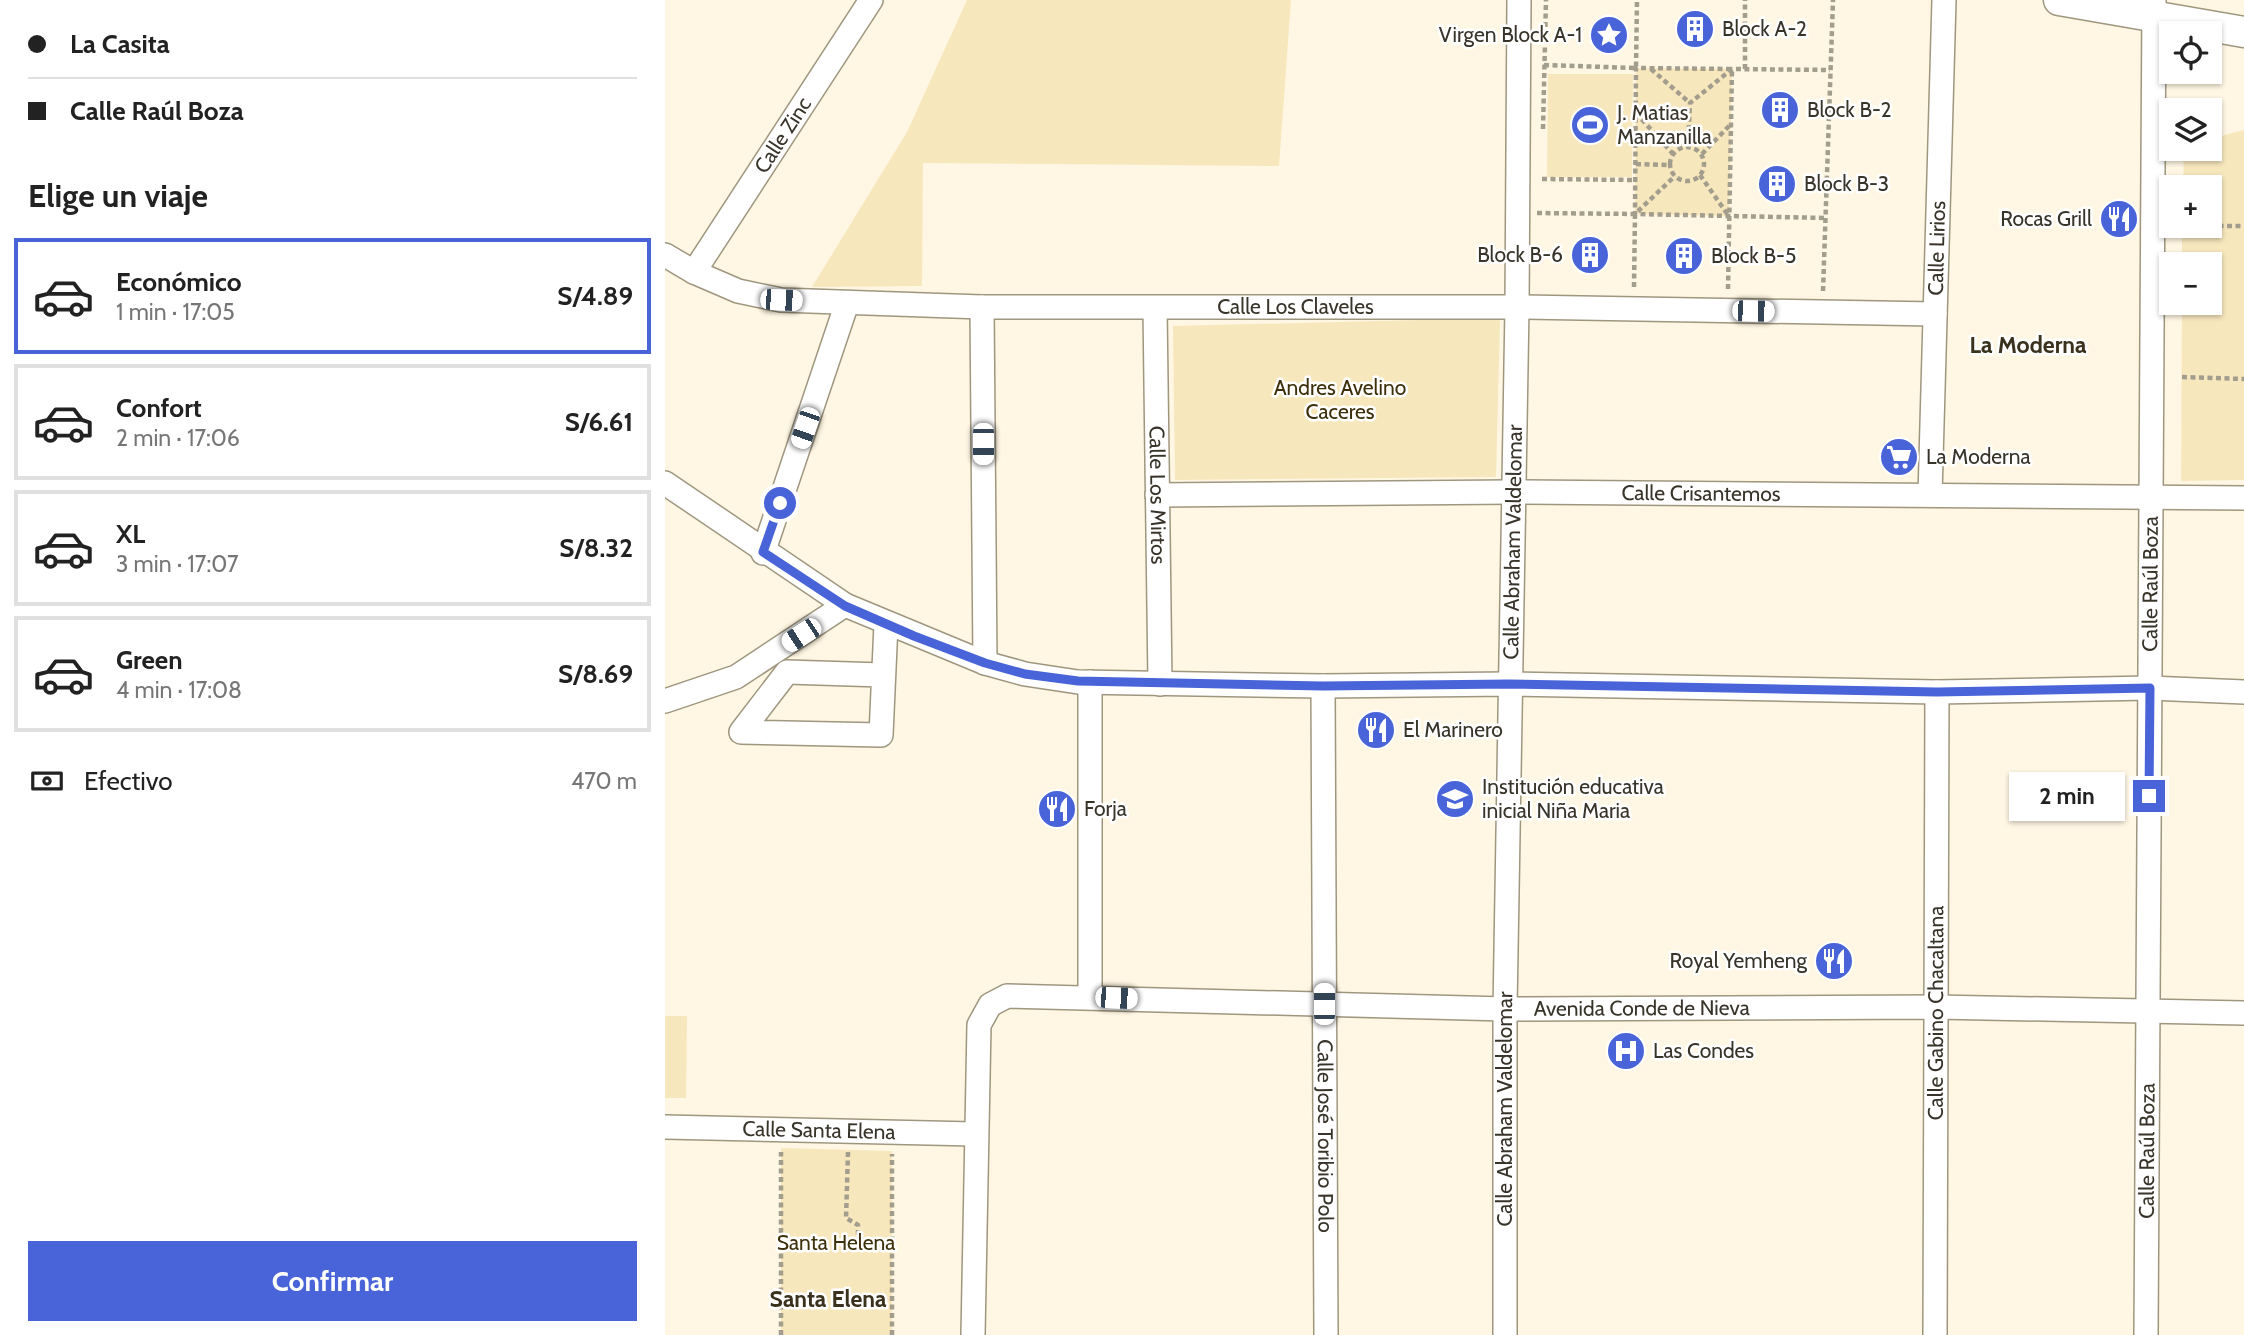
<!DOCTYPE html>
<html lang="es">
<head>
<meta charset="utf-8">
<style>
  body { margin:0; font-family:Cabin,sans-serif; background:#f2f2f2; color:#222; height:100vh; display:flex; flex-direction:column; font-size:26px; white-space:nowrap }
  * { box-sizing:border-box; margin:0 }
  p { font-size:23px; color:#767676 }
  .icon { flex:none; width:38px; height:38px; fill:none; stroke:currentColor; stroke-width:2; stroke-linecap:round; stroke-linejoin:round }
  .map { position:relative; flex:1; overflow:hidden }
  .details { display:flex; flex-direction:column; background:#fff; width:665px }
  .details>* { flex:none }
  .guide { display:grid; align-content:center; height:154px; padding:0 28px; background:#fff }
  .buttons { position:absolute; left:1494px; top:21px; display:grid; gap:14px }
  .buttons a { display:grid; place-items:center; width:63px; height:63px; border-radius:0px; background:#fff; box-shadow:0 2px 5px #0004; font-size:35px }
  .end { position:absolute; width:32px; height:32px; margin:-16px; border:9px solid #4964d8; background:#fff; box-shadow:0 0 0 4px #fff }
  .from { border-radius:50% }
  .bubble { position:absolute; height:49px; border-radius:0px; background:#fff; box-shadow:0 2px 5px #0004; font-size:23px; font-weight:800; line-height:49px; text-align:center }
  .car { position:absolute; width:21px; height:42px; margin:-21px -10px; border-radius:9px; box-shadow:0 0 5px 2px #0007; background:linear-gradient(#fff 24%,#345 0 40%,#fff 0 76%,#345 0 86%,#fff 0) }
  .guide b { display:flex; align-items:center; gap:24px; height:66px; font-size:26px }
  .guide b+b { border-top:2px solid #e0e0e0 }
  .guide i { width:18px; height:18px; background:#222 }
  ul { padding:0; list-style:none }
  li { display:flex; align-items:center; gap:21px; height:116px; margin:0 14px 10px; padding:0 14px; border:4px solid #e0e0e0; border-radius:0px }
  li div { flex:1 }
  li b { display:block; font-size:26px }
  li em { font-style:normal; font-weight:800 }
  li.active { border-color:#4964d8 }
  li>.icon { width:63px; height:63px; stroke-width:1.5 }
  h2 { padding:0 28px; font-size:32px; line-height:84px }
  .pay { display:flex; align-items:center; gap:18px; height:77px; padding:0 28px; font-size:26px }
  .pay p { margin-inline-start:auto }
  .action { display:flex; gap:14px; margin-top:auto; padding:14px 28px }
  .action a { flex:1; height:80px; border-radius:0px; background:#4964d8; color:#fff; font-size:28px; font-weight:800; line-height:80px; text-align:center }
  main { display:flex; flex:1; min-height:0 }
  .map>svg:first-child { display:block }
  .green { fill:#f7e7bd }
  .lines { fill:none; stroke-linecap:round; stroke-linejoin:round }
  .minor-casing { stroke:#9f967e; stroke-width:26 }
  .major-casing { stroke:#9f967e; stroke-width:33 }
  .path { stroke:#a39d8d; stroke-width:4.5; stroke-dasharray:5 3.5; stroke-linecap:butt }
  .minor { stroke:#fff; stroke-width:23 }
  .major { stroke:#fff; stroke-width:30 }
  .route { stroke:#4964d8; stroke-width:9 }
  .labels { text-anchor:middle; stroke-width:5; stroke-linejoin:round; paint-order:stroke }
  .poi-label { font-size:21px; fill:#38342a; stroke:#fff; text-anchor:start }
  .street-label { font-size:21px; fill:#38342a; stroke:#fff }
  .park-label { font-size:21px; fill:#3d300a; stroke:#fff }
  .neighbourhood-label { font-size:23px; font-weight:bold; fill:#3a321d; stroke:#fff }
</style>
</head>
<body>
<main>
<section class="details">
<div class="guide">
<b><i class="from"></i>La Casita</b>
<b><i></i>Calle Raúl Boza</b>
</div>
<h2>Elige un viaje</h2>
<ul>
<li class="active"><svg class="icon" aria-label="car" viewBox="0 0 24 24"><path d="M5 17H2v-5l4-1 3-4h7l3 4 3 1v5h-3M9 17h6M6 11h13"/><circle cx="7" cy="17" r="2"/><circle cx="17" cy="17" r="2"/></svg><div><b>Económico</b><p>1 min · 17:05</p></div><em>S/4.89</em></li>
<li><svg class="icon" aria-label="car" viewBox="0 0 24 24"><path d="M5 17H2v-5l4-1 3-4h7l3 4 3 1v5h-3M9 17h6M6 11h13"/><circle cx="7" cy="17" r="2"/><circle cx="17" cy="17" r="2"/></svg><div><b>Confort</b><p>2 min · 17:06</p></div><em>S/6.61</em></li>
<li><svg class="icon" aria-label="car" viewBox="0 0 24 24"><path d="M5 17H2v-5l4-1 3-4h7l3 4 3 1v5h-3M9 17h6M6 11h13"/><circle cx="7" cy="17" r="2"/><circle cx="17" cy="17" r="2"/></svg><div><b>XL</b><p>3 min · 17:07</p></div><em>S/8.32</em></li>
<li><svg class="icon" aria-label="car" viewBox="0 0 24 24"><path d="M5 17H2v-5l4-1 3-4h7l3 4 3 1v5h-3M9 17h6M6 11h13"/><circle cx="7" cy="17" r="2"/><circle cx="17" cy="17" r="2"/></svg><div><b>Green</b><p>4 min · 17:08</p></div><em>S/8.69</em></li>
</ul>
<div class="pay"><svg class="icon" aria-label="cash" viewBox="0 0 24 24"><path d="M3 7h18v10H3z"/><circle cx="12" cy="12" r="2"/></svg>Efectivo<p>470 m</p></div>
<div class="action"><a>Confirmar</a></div>
</section>
<div class="map">
<svg width="1579" height="1335" viewBox="0 0 1579 1335">
  <rect width="100%" height="100%" fill="#fff7e3"/>
  <!-- green -->
  <path class="green" d="M 302,0 L 626,0 L 614,166 L 258,163 L 257,286 L 147,287 L 242,132 Z
    M 971,68 L 1067,69 L 1064,216 L 970,214 Z
    M 883,74 L 968,74 L 967,177 L 882,177 Z
    M 1579,130 L 1579,480 L 1516,481 L 1517,303 L 1545,303 L 1545,264 L 1517,264 L 1517,226 L 1545,226 L 1545,187 L 1518,187 L 1519,149 L 1545,149 L 1545,139 Z
    M 835,318 L 831,477 L 510,480 L 508,326 Z
    M 0,1016 L 22,1016 L 21,1098 L 0,1098 Z
    M 116,1148 L 227,1151 L 227,1335 L 116,1335 Z"/>
  <g class="lines">
    <defs>
      <g id="minor">
        <path id="s1" d="M 0,255 L 29,272 L 73,291 L 116,300 L 317,307 L 852,307 L 1270,314"/>
        <path id="s2" d="M 29,272 L 206,0"/>
        <path d="M 317,307 L 320,663"/>
        <path id="s3" d="M 490,308 L 495,684"/>
        <path d="M 0,483 L 180,605 L 320,663 L 360,674 L 413,682 L 658,686 L 844,684 L 1272,692 L 1485,688 L 1579,692"/>
        <path id="s4" d="M 492,495 L 848,492 L 1579,498"/>
        <path id="s5" d="M 1265,495 L 1279,0"/>
        <path d="M 98,553 L 182,303"/>
        <path d="M 217,675 L 122,672 L 76,732 L 216,735 L 221,624"/>
        <path id="s6" d="M 658,686 L 661,1335"/>
        <path d="M 0,701 L 71,677 L 180,605"/>
        <path d="M 425,997 L 425,682"/>
        <path id="s7" d="M 0,1127 L 309,1134"/>
        <path id="s8" d="M 308,1335 L 314,1025 L 325,1005 L 342,996 L 840,1009 L 1271,1007 L 1579,1013"/>
        <path id="s9" d="M 840,1335 L 840,1009 L 852,307 L 854,0"/>
        <path id="s10" d="M 1270,1335 L 1272,692"/>
        <path id="s11" d="M 1481,1335 L 1489,0"/>
      </g>
      <path id="major" d="M 1394,0 L 1579,32"/>
    </defs>
    <!-- minor casing -->
    <use href="#minor" class="minor-casing"/>
    <!-- major casing -->
    <use href="#major" class="major-casing"/>
    <!-- path -->
    <path class="path" d="M 879,65 L 971,68 L 972,0
      M 986,69 L 1025,103
      M 1080,69 L 1080,0
      M 971,113 L 1008,154
      M 878,129 L 881,0
      M1005 164a17 17 0 1 1 34 0a17 17 0 1 1-34 0Z
      M 1023,147 L 1025,103 L 1067,69 L 1165,70
      M 1037,154 L 1065,125
      M 971,164 L 1005,165
      M 1035,175 L 1063,215
      M 877,179 L 971,180
      M 872,213 L 970,214 L 1010,176
      M 1545,226 L 1579,226
      M 969,287 L 970,214
      M 1063,289 L 1067,69 L 971,68 L 970,214 L 1160,218
      M 1158,291 L 1168,0
      M 1517,377 L 1579,379
      M 183,1152 L 181,1218 L 193,1225 L 193,1236
      M 116,1335 L 116,1152
      M 227,1335 L 227,1154"/>
    <!-- minor -->
    <use href="#minor" class="minor"/>
    <!-- major -->
    <use href="#major" class="major"/>
  </g>
  <g class="lines">
    <!-- route -->
    <path class="route" d="M 115,503 L 98,552 L 180,606 L 249,636 L 320,663 L 360,674 L 413,681 L 658,686 L 844,684 L 1272,692 L 1485,688 L 1484,796"/>
  </g>
  <!-- icons -->
  <defs>
    <symbol id="building-disc" viewBox="-11 -11 22 22"><circle r="9.5" fill="#4964d8" stroke="#fff"/><path d="M-4-6H4V6H1V3H-1V6H-4ZM-2.5-4.3h1.7v1.8h-1.7ZM.8-4.3h1.7v1.8H.8ZM-2.5-1h1.7V.8h-1.7ZM.8-1h1.7V.8H.8Z" fill="#fff"/></symbol>
    <symbol id="sight-disc" viewBox="-11 -11 22 22"><circle r="9.5" fill="#4964d8" stroke="#fff"/><path d="M0-6L1.8-2.2L6-1.7L2.9 1.2L3.7 5.4L0 3.3L-3.7 5.4L-2.9 1.2L-6-1.7L-1.8-2.2Z" fill="#fff"/></symbol>
    <symbol id="stadium-disc" viewBox="-11 -11 22 22"><circle r="9.5" fill="#4964d8" stroke="#fff"/><path d="M0-5a6.5 5 0 1 0 0 10a6.5 5 0 1 0 0-10ZM-3.5-1.8h7v3.6h-7Z" fill="#fff"/></symbol>
    <symbol id="restaurant-disc" viewBox="-11 -11 22 22"><circle r="9.5" fill="#4964d8" stroke="#fff"/><path d="M-5-6h1v4h1v-4h1v4h1v-4h1v5L-1.5 .5V6h-2V.5L-5-1ZM5-6V6H3V1.5H1.5Q1.5-4 5-6Z" fill="#fff"/></symbol>
    <symbol id="supermarket-disc" viewBox="-11 -11 22 22"><circle r="9.5" fill="#4964d8" stroke="#fff"/><path d="M-6-5.5h2.5l.6 2H6L4.5 2H-2.5L-4.4-4H-6ZM-1.5 3.2a1.3 1.3 0 1 0 .1 0ZM3 3.2a1.3 1.3 0 1 0 .1 0Z" fill="#fff"/></symbol>
    <symbol id="school-disc" viewBox="-11 -11 22 22"><circle r="9.5" fill="#4964d8" stroke="#fff"/><path d="M0-5L7-2L0 1L-7-2ZM-4 1L0 2.5L4 1V4Q0 6-4 4Z" fill="#fff"/></symbol>
    <symbol id="hospital-disc" viewBox="-11 -11 22 22"><circle r="9.5" fill="#4964d8" stroke="#fff"/><path d="M-5-5h3v3.5h4V-5h3V5h-3V1.5h-4V5h-3Z" fill="#fff"/></symbol>
  </defs>
  <g fill-rule="evenodd">
    <use href="#building-disc" x="1008" y="7" width="44" height="44"/>
    <use href="#sight-disc" x="922" y="13" width="44" height="44"/>
    <use href="#building-disc" x="1093" y="88" width="44" height="44"/>
    <use href="#stadium-disc" x="903" y="103" width="44" height="44"/>
    <use href="#building-disc" x="1090" y="162" width="44" height="44"/>
    <use href="#restaurant-disc" x="1432" y="197" width="44" height="44"/>
    <use href="#building-disc" x="903" y="233" width="44" height="44"/>
    <use href="#building-disc" x="997" y="234" width="44" height="44"/>
    <use href="#supermarket-disc" x="1212" y="435" width="44" height="44"/>
    <use href="#restaurant-disc" x="689" y="708" width="44" height="44"/>
    <use href="#school-disc" x="768" y="777" width="44" height="44"/>
    <use href="#restaurant-disc" x="370" y="787" width="44" height="44"/>
    <use href="#restaurant-disc" x="1147" y="939" width="44" height="44"/>
    <use href="#hospital-disc" x="939" y="1029" width="44" height="44"/>
  </g>
  <g class="labels">
    <!-- poi labels -->
    <g class="poi-label">
      <text x="1057" y="36">Block A-2</text>
      <text x="917" y="42" text-anchor="end">Virgen Block A-1</text>
      <text x="1142" y="117">Block B-2</text>
      <text x="952" y="120">J. Matias<tspan x="952" dy="24">Manzanilla</tspan></text>
      <text x="1139" y="191">Block B-3</text>
      <text x="1427" y="226" text-anchor="end">Rocas Grill</text>
      <text x="898" y="262" text-anchor="end">Block B-6</text>
      <text x="1046" y="263">Block B-5</text>
      <text x="1261" y="464">La Moderna</text>
      <text x="738" y="737">El Marinero</text>
      <text x="817" y="794">Institución educativa<tspan x="817" dy="24">inicial Niña Maria</tspan></text>
      <text x="419" y="816">Forja</text>
      <text x="1142" y="968" text-anchor="end">Royal Yemheng</text>
      <text x="988" y="1058">Las Condes</text>
    </g>
    <!-- street labels -->
    <g class="street-label">
      <text dy="7" stroke="none"><textPath href="#s2" startOffset="163">Calle Zinc</textPath></text>
      <text dy="7" stroke="none"><textPath href="#s5" startOffset="247">Calle Lirios</textPath></text>
      <text dy="7" stroke="none"><textPath href="#s1" startOffset="640">Calle Los Claveles</textPath></text>
      <text dy="7" stroke="none"><textPath href="#s4" startOffset="544">Calle Crisantemos</textPath></text>
      <text dy="7" stroke="none"><textPath href="#s3" startOffset="187">Calle Los Mirtos</textPath></text>
      <text dy="7" stroke="none"><textPath href="#s9" startOffset="793">Calle Abraham Valdelomar</textPath></text>
      <text dy="7" stroke="none"><textPath href="#s11" startOffset="751">Calle Raúl Boza</textPath></text>
      <text dy="7" stroke="none"><textPath href="#s8" startOffset="987">Avenida Conde de Nieva</textPath></text>
      <text dy="7" stroke="none"><textPath href="#s10" startOffset="322">Calle Gabino Chacaltana</textPath></text>
      <text dy="7" stroke="none"><textPath href="#s9" startOffset="226">Calle Abraham Valdelomar</textPath></text>
      <text dy="7" stroke="none"><textPath href="#s7" startOffset="154">Calle Santa Elena</textPath></text>
      <text dy="7" stroke="none"><textPath href="#s6" startOffset="450">Calle José Toribio Polo</textPath></text>
      <text dy="7" stroke="none"><textPath href="#s11" startOffset="184">Calle Raúl Boza</textPath></text>
    </g>
    <!-- park labels -->
    <g class="park-label">
      <text x="675" y="395">Andres Avelino<tspan x="675" dy="24">Caceres</tspan></text>
      <text x="171" y="1250">Santa Helena</text>
    </g>
    <!-- neighbourhood labels -->
    <g class="neighbourhood-label">
      <text x="1363" y="353">La Moderna</text>
      <text x="163" y="1307">Santa Elena</text>
    </g>
  </g>
</svg>
<div class="buttons">
<a><svg class="icon" aria-label="locate" viewBox="0 0 24 24"><circle cx="12" cy="12" r="6"/><path d="M12 2v4M12 18v4M2 12h4M18 12h4"/></svg></a>
<a><svg class="icon" aria-label="layers" viewBox="0 0 24 24"><path d="M12 4l9 5-9 5-9-5zM3 14l9 5 9-5"/></svg></a>
<a>+</a>
<a>−</a>
</div>
<i class="end from" style="left:115px;top:503px"></i>
<i class="end" style="left:1484px;top:796px"></i>
<div class="bubble" style="left:1344px;top:772px;width:116px">2 min</div>
<i class="car" style="left:116px;top:300px;rotate:92deg"></i>
<i class="car" style="left:1088px;top:311px;rotate:91deg"></i>
<i class="car" style="left:140px;top:428px;rotate:199deg"></i>
<i class="car" style="left:318px;top:444px;rotate:180deg"></i>
<i class="car" style="left:136px;top:635px;rotate:237deg"></i>
<i class="car" style="left:451px;top:998px;rotate:92deg"></i>
<i class="car" style="left:659px;top:1004px;rotate:0deg"></i>
</div>
</main>
</body>
</html>
